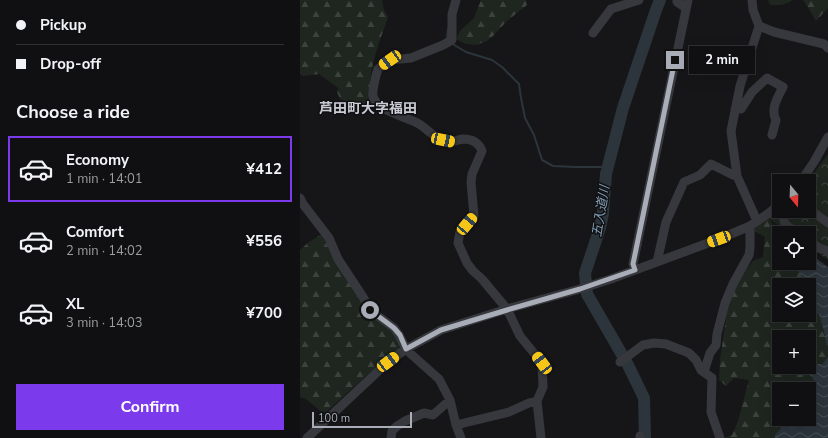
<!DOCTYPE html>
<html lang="en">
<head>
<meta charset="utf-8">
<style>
  body { margin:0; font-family:"Nunito Sans","Noto Sans JP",sans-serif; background:#1e1e20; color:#f1f3f6; height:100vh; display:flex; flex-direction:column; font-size:15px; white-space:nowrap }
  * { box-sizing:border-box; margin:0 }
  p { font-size:13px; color:#9c9d9f }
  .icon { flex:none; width:22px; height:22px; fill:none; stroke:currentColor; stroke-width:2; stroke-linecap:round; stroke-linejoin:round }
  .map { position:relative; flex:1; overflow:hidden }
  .sheet { display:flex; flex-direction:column; background:#101012; width:300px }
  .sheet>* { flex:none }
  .banner { display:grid; align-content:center; height:88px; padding:0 16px; background:#101012 }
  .needle { width:26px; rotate:161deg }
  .buttons { position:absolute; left:472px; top:174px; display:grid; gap:8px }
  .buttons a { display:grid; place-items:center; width:44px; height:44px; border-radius:0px; background:#101012; box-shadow:0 4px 16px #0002,0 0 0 1px #303032; font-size:20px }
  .scale { position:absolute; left:12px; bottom:10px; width:100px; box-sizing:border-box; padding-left:4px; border:2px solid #a8adb8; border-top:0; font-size:11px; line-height:14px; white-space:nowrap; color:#a8adb8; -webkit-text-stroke:3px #111113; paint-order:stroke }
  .end { position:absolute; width:18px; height:18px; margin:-9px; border:5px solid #a8adb8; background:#111; box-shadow:0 0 0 2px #111 }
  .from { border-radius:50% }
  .bubble { position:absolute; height:28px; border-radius:0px; background:#101012; box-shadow:0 4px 16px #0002,0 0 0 1px #303032; font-size:13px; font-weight:700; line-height:28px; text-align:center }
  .car { position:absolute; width:12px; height:24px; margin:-12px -6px; border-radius:5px; box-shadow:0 0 3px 1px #0007; background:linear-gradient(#f5c518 24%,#345 0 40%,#f5c518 0 76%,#345 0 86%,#f5c518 0) }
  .banner b { display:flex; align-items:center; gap:14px; height:38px; font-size:15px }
  .banner b+b { border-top:1px solid #303032 }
  .banner i { width:10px; height:10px; background:#f1f3f6 }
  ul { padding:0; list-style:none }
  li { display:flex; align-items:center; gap:12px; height:66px; margin:0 8px 6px; padding:0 8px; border:2px solid transparent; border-radius:0px }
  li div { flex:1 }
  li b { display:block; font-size:15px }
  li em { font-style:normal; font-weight:700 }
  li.on { border-color:#7c3aed }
  li>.icon { width:36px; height:36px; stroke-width:1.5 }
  h2 { padding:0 16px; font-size:18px; line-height:48px }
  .cta { display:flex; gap:8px; margin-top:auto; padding:8px 16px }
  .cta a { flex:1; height:46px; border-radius:0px; background:#7c3aed; color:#fff; font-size:16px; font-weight:700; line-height:46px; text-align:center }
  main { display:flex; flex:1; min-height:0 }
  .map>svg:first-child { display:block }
  .forest { fill:url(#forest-firs) }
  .park { fill:url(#park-crowns) }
  .water { fill:url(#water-waves) }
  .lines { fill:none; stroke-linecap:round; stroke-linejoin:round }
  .stream { stroke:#2c353c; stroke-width:2 }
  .river { stroke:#2c353c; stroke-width:12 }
  .minor { stroke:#37383d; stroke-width:9 }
  .route { stroke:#a8adb8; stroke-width:5 }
  .labels { text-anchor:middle; stroke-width:3; stroke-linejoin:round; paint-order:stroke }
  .water-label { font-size:13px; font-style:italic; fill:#7f9bb3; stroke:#111113 }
  .quarter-label { font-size:14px; font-weight:bold; fill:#c9ccd4; stroke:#111113 }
</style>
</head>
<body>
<main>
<section class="sheet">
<div class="banner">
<b><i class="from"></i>Pickup</b>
<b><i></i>Drop-off</b>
</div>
<h2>Choose a ride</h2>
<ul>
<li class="on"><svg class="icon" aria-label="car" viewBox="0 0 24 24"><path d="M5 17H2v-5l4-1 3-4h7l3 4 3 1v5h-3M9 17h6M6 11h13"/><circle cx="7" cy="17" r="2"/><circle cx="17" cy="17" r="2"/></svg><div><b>Economy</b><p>1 min · 14:01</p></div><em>¥412</em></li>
<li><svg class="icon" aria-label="car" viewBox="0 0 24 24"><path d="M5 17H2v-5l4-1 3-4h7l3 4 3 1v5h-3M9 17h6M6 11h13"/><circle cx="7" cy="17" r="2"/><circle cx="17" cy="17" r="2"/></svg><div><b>Comfort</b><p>2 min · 14:02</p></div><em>¥556</em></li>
<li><svg class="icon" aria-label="car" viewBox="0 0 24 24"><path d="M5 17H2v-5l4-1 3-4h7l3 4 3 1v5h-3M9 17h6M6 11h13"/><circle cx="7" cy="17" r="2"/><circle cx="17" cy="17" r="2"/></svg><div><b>XL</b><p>3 min · 14:03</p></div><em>¥700</em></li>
</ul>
<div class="cta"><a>Confirm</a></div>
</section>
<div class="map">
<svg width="528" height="438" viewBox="0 0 528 438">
  <defs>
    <pattern id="forest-firs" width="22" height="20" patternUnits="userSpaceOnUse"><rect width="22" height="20" fill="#1e261f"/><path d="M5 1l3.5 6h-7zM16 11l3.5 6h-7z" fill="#3c433d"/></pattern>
    <pattern id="park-crowns" width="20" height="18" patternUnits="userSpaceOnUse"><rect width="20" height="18" fill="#1e261f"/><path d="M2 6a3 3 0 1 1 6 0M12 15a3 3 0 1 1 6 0" fill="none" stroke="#3c433d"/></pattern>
    <pattern id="water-waves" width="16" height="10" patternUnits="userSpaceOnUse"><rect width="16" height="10" fill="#2c353c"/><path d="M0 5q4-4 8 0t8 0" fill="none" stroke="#485056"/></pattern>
  </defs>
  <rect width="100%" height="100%" fill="#161618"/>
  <!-- forest -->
  <path class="forest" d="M 0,0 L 82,0 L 84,10 L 88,17 C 79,44 66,73 71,102 L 65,106 L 57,106 L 40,99 L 37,92 L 38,88 L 19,74 L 3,76 L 0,74 Z
    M 181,0 L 226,0 L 227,5 L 207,21 L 192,37 L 187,41 L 176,45 L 166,44 L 156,39 L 160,31 L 174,18 Z
    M 468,0 L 493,0 L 482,5 L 470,5 Z
    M 502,0 L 528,0 L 528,8 L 516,21 L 504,1 Z
    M 468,217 L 475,228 L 476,242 L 479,244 L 479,263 L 489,263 L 493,268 L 502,274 L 500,279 L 500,285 L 479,285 L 479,315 L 509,315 L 509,297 L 509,307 L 519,314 L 525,337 L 526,343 L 528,346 L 528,357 L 522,364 L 514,364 L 509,366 L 509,337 L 479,337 L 479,367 L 507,367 L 505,368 L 515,382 L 513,389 L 509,393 L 509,389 L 479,389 L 479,419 L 483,419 C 483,426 480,430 475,435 L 475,438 L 424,438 L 432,435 L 438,421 L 449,380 L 434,378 L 426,386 L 419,380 L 420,360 L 427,311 L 435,284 L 453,261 L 463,257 L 465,237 L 453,230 Z
    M 22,234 L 33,257 L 60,297 L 96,335 L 100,348 L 68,374 L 24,414 L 6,399 L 0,397 L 0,250 L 9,242 Z"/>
  <!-- park -->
  <path class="park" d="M 528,154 L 528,260 L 509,247 L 509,233 L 490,233 L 468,218 L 473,216 L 479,210 L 479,211 L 509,211 L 509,181 L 508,181 Z"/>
  <!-- water -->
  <path class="water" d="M 509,253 L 528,267 L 528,346 L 526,343 L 525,336 L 519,314 L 509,307 L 509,285 L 500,285 L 500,279 L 502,274 L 493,268 L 488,263 L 509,263 Z
    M 528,357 L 528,438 L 475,438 L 475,435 C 480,430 483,426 483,419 L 509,419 L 509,393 L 513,389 L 515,382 L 505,368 L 509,367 L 509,366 L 514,364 L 522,364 Z"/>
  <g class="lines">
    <!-- stream -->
    <path class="stream" d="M 147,38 L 148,29
      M 151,43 L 166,52 L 192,60 L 202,67 L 219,84 L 221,98 L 225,118 L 234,135 L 242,160 L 253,166 L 276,167 L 301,167 L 308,166"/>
    <!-- river -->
    <path class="river" d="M 345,438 L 344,398 L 328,365 L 287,294 L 285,273 L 300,228 L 303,213 L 306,174 L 323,108 L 356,10 L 360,0"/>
    <!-- minor -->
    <path class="minor" d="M 156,0 L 152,14 L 152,40 L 143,45 L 111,58 L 90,60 L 78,69 C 76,75 72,91 73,96 C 76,111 108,117 119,124 C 127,129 136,139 145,141 C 153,143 156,140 163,139 C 173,139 179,143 182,151 L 172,174 L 171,182 L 174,216 L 160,232 L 158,243 L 167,263 L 173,271 L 182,279 L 207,309 L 220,336 L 242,363 L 243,387 L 237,401 L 241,438
      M 377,0 L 377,2 L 386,8
      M 452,0 L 453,10 L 459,26 L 474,32 L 524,44 L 528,48
      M 293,33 L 311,9 L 339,0
      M 435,109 L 441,109 L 452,92 L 467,78 L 483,87 C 478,97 470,109 476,120 L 472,135
      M 501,181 L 514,162 L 528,137
      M 0,198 L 3,204 L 29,238 L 38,259 L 63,297 L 70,310 L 94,328 L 99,335 L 106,349 L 112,355 L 139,379 L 150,400 L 156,425 L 161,438
      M 509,209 L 528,223
      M 485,211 C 481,225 487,226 498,233
      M 457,221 L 437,176 L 431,131 L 440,86 L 459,26
      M 509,241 L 519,248 L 525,250 L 528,252
      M 357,262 L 366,222 L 384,182 L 400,175 L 411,164 L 433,175 L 437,176
      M 335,270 L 333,264 L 388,0
      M 320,362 L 343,345 L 354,343 L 366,344 L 389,353 L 396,360 L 401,370 L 412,378 L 411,412 L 420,438
      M 404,372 L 410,353 L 416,345 L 417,334 L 425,303 L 433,284 L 449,255 L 450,248 L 450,226
      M 156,425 L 209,412 L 229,403 L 237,401
      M 340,436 L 340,438
      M 7,438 L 88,362 L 106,349 L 141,330 L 207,309 L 280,289 L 311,279 L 419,239 L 450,226 L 469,213 L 479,204
      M 91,438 L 92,431 L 97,426 L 105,421 L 124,413 L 133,415 L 150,400"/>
  </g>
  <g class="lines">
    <!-- route -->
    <path class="route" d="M 70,310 L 94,328 L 100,335 L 106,349 L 141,330 L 207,310 L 280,289 L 335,270 L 333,264 L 375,60"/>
  </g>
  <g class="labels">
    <!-- water labels -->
    <g class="water-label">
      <text transform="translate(300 211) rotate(-81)" y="5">五入道川</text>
    </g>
    <!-- quarter labels -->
    <g class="quarter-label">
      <text x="68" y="113">芦田町大字福田</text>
    </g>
  </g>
</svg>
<div class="buttons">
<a><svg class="needle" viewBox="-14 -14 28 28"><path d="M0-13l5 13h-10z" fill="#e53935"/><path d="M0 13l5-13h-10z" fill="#9c9d9f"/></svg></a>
<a><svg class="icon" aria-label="locate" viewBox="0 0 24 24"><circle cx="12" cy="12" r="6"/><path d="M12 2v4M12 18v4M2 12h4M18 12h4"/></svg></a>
<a><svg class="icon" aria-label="layers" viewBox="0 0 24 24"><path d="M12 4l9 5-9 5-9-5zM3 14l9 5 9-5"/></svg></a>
<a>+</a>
<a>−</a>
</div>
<div class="scale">100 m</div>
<i class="end from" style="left:70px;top:310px"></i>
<i class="end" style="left:375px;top:60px"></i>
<div class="bubble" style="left:389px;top:46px;width:66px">2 min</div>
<i class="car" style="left:90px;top:60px;rotate:235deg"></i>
<i class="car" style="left:143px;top:140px;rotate:102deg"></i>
<i class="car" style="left:167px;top:224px;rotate:40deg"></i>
<i class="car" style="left:419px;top:239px;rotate:250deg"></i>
<i class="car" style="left:88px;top:362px;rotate:53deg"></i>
<i class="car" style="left:242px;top:363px;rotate:323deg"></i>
</div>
</main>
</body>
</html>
